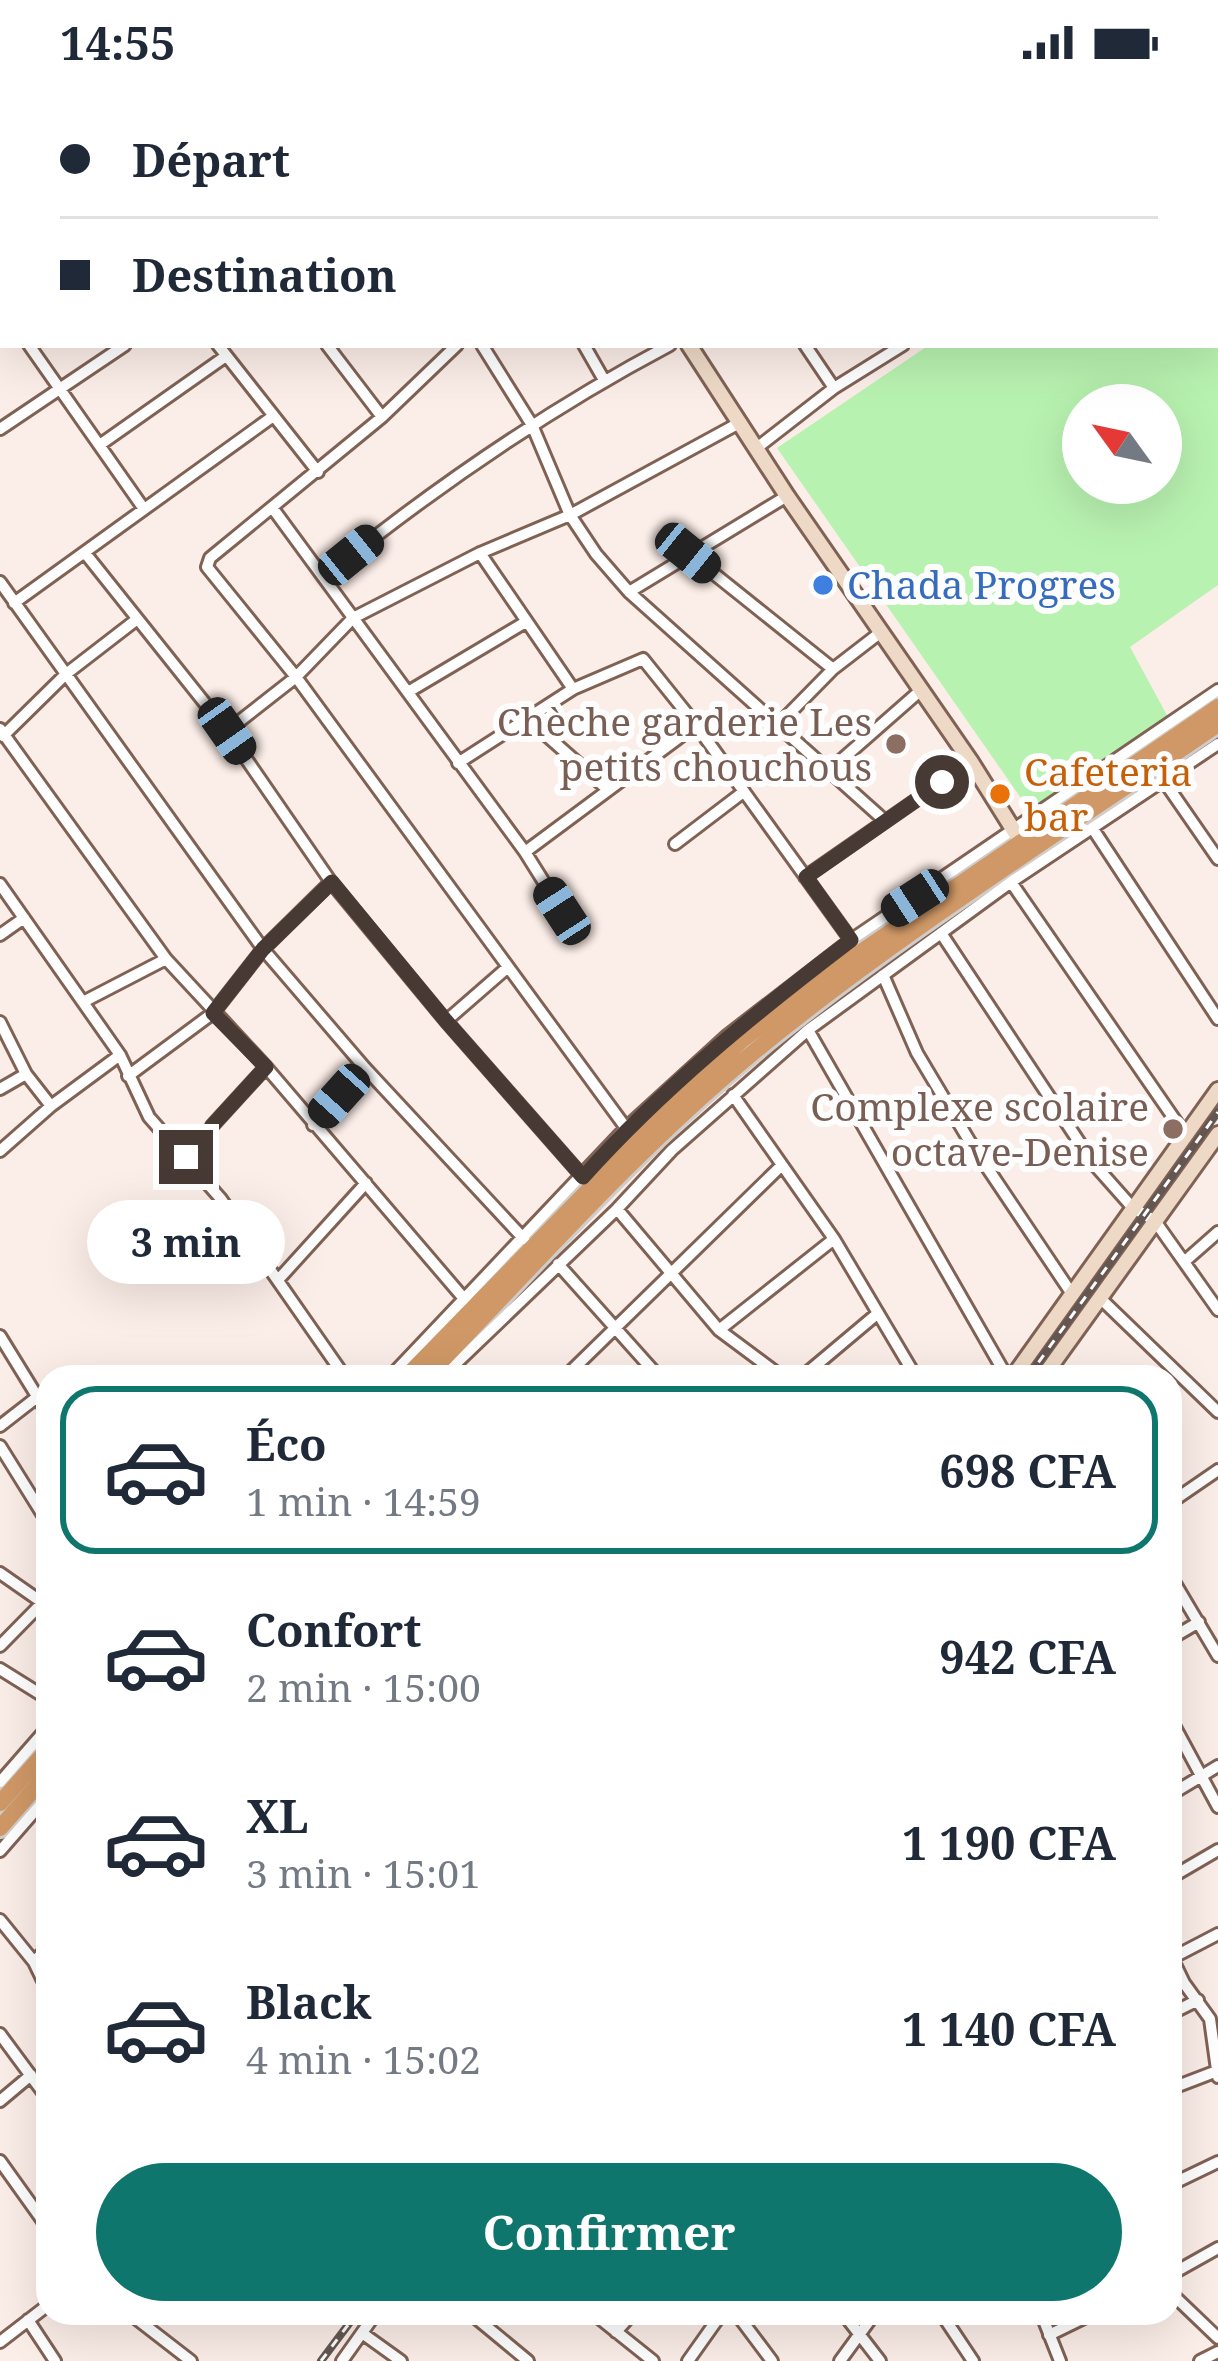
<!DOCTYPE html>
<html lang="fr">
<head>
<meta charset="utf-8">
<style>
  body { margin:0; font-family:"Noto Serif",serif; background:#f2f2f3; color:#1f2937; height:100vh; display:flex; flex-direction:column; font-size:45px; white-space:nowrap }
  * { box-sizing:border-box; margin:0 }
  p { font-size:39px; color:#747a83 }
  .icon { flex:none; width:66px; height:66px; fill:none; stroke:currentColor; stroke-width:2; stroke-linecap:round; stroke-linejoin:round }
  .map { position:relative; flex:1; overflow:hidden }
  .details { position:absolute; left:36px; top:1281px; width:1146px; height:960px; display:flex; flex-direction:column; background:#fff; border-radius:36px; box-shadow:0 12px 48px #0002 }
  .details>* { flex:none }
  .hud { position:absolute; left:0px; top:0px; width:1218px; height:264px; box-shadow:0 12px 48px #0002; display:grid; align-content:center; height:264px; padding:0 60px; background:#fff }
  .needle { width:78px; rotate:303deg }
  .fabs { position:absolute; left:1062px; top:300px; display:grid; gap:24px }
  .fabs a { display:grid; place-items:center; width:120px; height:120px; border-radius:50%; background:#fff; box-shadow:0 12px 48px #0002; font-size:60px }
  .end { position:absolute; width:54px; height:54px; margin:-27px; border:15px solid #473a34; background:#fff; box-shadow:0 0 0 6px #fff }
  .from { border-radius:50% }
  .bubble { position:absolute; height:84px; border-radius:42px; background:#fff; box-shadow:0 12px 48px #0002; font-size:39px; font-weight:700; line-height:84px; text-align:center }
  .car { position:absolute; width:36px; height:72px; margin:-36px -18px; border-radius:15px; box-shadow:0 0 9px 3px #0007; background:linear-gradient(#222 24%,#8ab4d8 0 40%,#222 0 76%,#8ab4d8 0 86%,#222 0) }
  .hud b { display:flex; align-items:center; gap:42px; height:114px; font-size:45px }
  .hud b+b { border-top:3px solid #e0e1e3 }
  .hud i { width:30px; height:30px; background:#1f2937 }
  ul { padding:21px 0 0; list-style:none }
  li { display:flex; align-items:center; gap:36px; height:168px; margin:0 24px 18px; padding:0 36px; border:6px solid transparent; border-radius:36px }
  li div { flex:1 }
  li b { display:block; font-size:45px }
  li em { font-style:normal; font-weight:700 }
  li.selected { border-color:#0f766e }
  li>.icon { width:108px; height:108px; stroke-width:1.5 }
  .primary-button { display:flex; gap:24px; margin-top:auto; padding:24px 60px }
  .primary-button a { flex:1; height:138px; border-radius:72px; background:#0f766e; color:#fff; font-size:48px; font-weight:700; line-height:138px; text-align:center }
  .status { display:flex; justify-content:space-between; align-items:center; height:84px; padding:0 60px; background:#fff; direction:ltr }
  .status svg { height:33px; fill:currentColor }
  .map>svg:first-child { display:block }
  .green { fill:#b8f2b0; fill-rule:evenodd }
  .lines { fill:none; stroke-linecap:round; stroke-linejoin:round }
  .minor-casing { stroke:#806255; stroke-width:16 }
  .secondary-casing { stroke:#806255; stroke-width:20 }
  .trunk-casing { stroke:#cfccca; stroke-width:22 }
  .minor { stroke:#fff; stroke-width:10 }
  .secondary { stroke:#edd9c6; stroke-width:14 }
  .trunk { stroke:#d09866; stroke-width:16 }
  .rail-casing { stroke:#645751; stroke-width:8 }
  .rail { stroke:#fdfdfd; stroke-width:3; stroke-dasharray:9; stroke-linecap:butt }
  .route { stroke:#473a34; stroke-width:15 }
  .shop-dot { fill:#3f7fe0; stroke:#fdfdfd; stroke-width:4.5 }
  .education-dot { fill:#8d6e63; stroke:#fdfdfd; stroke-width:4.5 }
  .food-dot { fill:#e8710a; stroke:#fdfdfd; stroke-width:4.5 }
  .labels { text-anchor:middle; stroke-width:12; stroke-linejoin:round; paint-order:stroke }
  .shop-label { font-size:39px; fill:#366cbe; stroke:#fdfdfd; text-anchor:start }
  .education-label { font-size:39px; fill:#785e54; stroke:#fdfdfd; text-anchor:end }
  .food-label { font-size:39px; fill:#c56008; stroke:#fdfdfd; text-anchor:start }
</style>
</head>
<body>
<div class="status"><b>14:55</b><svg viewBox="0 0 49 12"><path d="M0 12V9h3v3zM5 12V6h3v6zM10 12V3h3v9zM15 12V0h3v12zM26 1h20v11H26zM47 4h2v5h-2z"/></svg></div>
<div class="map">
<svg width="1218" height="2277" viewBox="0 0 1218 2277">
  <rect width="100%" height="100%" fill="#fbede7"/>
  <!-- green -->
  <path class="green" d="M 1218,64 L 1218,501 L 1130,563 L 1169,635 L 1030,727 L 777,364 L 929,261 L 1215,261 ZM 1083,321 L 1161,321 L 1161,399 L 1083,399 Z"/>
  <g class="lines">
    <defs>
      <path id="minor" d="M 131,0 L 134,3
        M 225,0 L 227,3
        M 315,0 L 317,3
        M 699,0 L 702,3
        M 867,0 L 870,3
        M 1166,0 L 1169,3
        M 0,3 L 3,7
        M 181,3 L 186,0
        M 419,3 L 424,0
        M 553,3 L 557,0
        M 721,3 L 723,0
        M 820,3 L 824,0
        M 971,3 L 975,0
        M 1048,3 L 1052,0
        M 1215,56 L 1218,54
        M 0,100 L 3,103
        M 0,162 L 3,158
        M 0,221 L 3,226
        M 29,261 L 144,425
        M 218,261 L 318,388
        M 327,261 L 382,333
        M 457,261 L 382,333 L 210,474 L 207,483 L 296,593 L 626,1044
        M 482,261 L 532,341 L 570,431 L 596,470 L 629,508 L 884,736
        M 584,261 L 604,296
        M 805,261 L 834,304
        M 0,345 L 125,261
        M 101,360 L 226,272
        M 758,363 L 834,304 L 903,261
        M 274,426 L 525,768 L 562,827
        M 85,469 L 227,647 L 331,798 L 446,937 L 583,1093
        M 480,469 L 573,605
        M 688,469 L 833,585
        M 325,492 C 434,404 547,326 670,261
        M 0,498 L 263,865 L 365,984 L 524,1155
        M 629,508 L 787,412
        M 14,519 L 272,333
        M 408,608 L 524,539
        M 529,636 L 606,704
        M 779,640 L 833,585 L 881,548
        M 0,645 L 166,875 L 266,983 L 466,1217
        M 227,647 L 296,593 L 353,534 L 480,469 L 570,431 L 741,338
        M 3,652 L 66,590 L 136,536
        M 458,679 L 573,605 L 643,575 L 696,641 L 851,856
        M 831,685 L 921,606
        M 1164,697 L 1218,775
        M 1093,745 L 1218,935
        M 675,760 L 742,709
        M 525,768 L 696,641
        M 805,793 L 971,678
        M 1011,798 L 1186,1052
        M 0,800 L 120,971 L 149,1033 L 221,1115 L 345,1293
        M 941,849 L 1093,1079 L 1132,1123 L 1155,1137 L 1218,1226
        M 0,851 L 24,834
        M 883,891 L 917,969 L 970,1058 L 1072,1210
        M 83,918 L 166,875
        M 446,937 L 508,883
        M 0,938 L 26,990 L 51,1022
        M 808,946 L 1007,1293
        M 128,992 L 213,929 L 263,865 L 331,798
        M 0,1005 L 26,990
        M 733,1011 L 834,1155 L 916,1293
        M 313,1041 L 365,984
        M 0,1067 L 51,1022 L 120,971
        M 186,1073 L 209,1053 L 212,1042 L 266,983
        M 617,1125 L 719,1246 L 782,1293
        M 1184,1178 L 1218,1148
        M 558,1180 L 659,1293
        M 278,1196 L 366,1099
        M 1100,1214 L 1218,1328
        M 719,1246 L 834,1155
        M 0,1252 L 48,1330
        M 390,1293 L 626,1044 L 728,951 L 851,856 L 1218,606
        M 442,1293 L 617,1125 L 672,1066 L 808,946 L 1011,798 L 1218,660
        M 565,1293 L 782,1081
        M 802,1293 L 877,1230
        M 0,1342 L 36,1314
        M 0,1362 L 48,1439
        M 1170,1419 L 1218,1386
        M 0,1489 L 43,1519
        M 1170,1491 L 1218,1572
        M 1170,1555 L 1199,1538
        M 0,1562 L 48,1513
        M 0,1585 L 48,1615
        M 1170,1634 L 1218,1723
        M 0,1698 L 48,1643
        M 1170,1711 L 1218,1682
        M 0,1767 L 48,1712
        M 1170,1794 L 1218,1766
        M 0,1836 L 34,1878 L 48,1907
        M 1170,1870 L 1184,1899 L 1210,1935 L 1218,1993
        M 1170,1875 L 1218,1850
        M 34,1878 L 48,1863
        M 1170,1930 L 1198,1916
        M 0,1950 L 48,2015
        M 1170,2005 L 1217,1987
        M 0,2017 L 31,1991
        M 0,2077 L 48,2144
        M 1170,2101 L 1218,2078
        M 1170,2191 L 1218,2164
        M 1170,2208 L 1218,2254
        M 129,2229 L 191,2277
        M 470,2229 L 528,2277
        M 593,2229 L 653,2277
        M 736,2229 L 772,2277
        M 843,2229 L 880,2277
        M 941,2229 L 973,2277
        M 1041,2229 L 1060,2277
        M 28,2236 L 55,2277
        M 616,2248 L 633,2229
        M 362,2249 L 401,2277
        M 1049,2251 L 1094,2229
        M 0,2258 L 48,2221
        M 342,2277 L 376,2229
        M 688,2277 L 722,2229
        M 840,2277 L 875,2229
        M 1200,2277 L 1218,2268"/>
      <path id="secondary" d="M 526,0 L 527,3
        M 689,261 L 787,412 L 971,678 L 1021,758
        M 1013,1293 L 1218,1006
        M 1043,1293 L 1218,1050"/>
      <path id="trunk" d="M 406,1293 L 655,1038 L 741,957 L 826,892 L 1218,623
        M 426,1293 C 531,1185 633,1068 749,972 C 896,851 1061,748 1218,640
        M 0,1719 L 48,1665
        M 0,1744 L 48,1689"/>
    </defs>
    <!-- minor casing -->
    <use href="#minor" class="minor-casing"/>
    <!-- secondary casing -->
    <use href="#secondary" class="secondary-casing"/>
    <!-- trunk casing -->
    <use href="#trunk" class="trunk-casing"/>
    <!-- minor -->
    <use href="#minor" class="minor"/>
    <!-- secondary -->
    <use href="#secondary" class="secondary"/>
    <!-- trunk -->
    <use href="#trunk" class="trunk"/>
    <defs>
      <path id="rail" d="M 1028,1293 L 1218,1028
        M 321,2277 L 357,2229"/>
    </defs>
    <!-- rail casing -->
    <use href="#rail" class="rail-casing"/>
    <!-- rail -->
    <use href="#rail" class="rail"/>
  </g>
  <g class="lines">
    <!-- route -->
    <path class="route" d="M 186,1073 L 209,1053 L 212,1042 L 266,983 L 213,929 L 263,865 L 332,798 L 446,937 L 583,1093 C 664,1003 755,929 851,856 L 806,793 L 942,698"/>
  </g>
  <!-- markers -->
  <circle class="shop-dot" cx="823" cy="501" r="12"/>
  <g class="education-dot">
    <circle cx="896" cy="660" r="12"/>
    <circle cx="1173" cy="1045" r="12"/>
  </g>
  <circle class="food-dot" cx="1000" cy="710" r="12"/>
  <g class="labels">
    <!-- shop labels -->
    <g class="shop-label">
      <text x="847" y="515">Chada Progres</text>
    </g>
    <!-- education labels -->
    <g class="education-label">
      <text x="872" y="652">Chèche garderie Les<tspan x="872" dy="45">petits chouchous</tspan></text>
      <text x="1149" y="1037">Complexe scolaire<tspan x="1149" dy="45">octave-Denise</tspan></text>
    </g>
    <!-- food labels -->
    <g class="food-label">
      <text x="1024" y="702">Cafeteria<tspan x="1024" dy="45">bar</tspan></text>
    </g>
  </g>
</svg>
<div class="fabs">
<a><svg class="needle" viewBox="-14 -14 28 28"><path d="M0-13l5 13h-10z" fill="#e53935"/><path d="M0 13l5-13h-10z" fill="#747a83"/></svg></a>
</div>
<i class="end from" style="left:942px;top:698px"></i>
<i class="end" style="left:186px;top:1073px"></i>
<div class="bubble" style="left:87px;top:1116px;width:198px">3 min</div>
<i class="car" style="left:688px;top:469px;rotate:129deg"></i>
<i class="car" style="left:351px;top:471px;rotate:51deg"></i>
<i class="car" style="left:227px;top:647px;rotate:145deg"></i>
<i class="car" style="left:915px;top:814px;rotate:237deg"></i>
<i class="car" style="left:562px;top:827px;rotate:327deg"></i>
<i class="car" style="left:339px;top:1012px;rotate:222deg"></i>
<div class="hud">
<b><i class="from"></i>Départ</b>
<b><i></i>Destination</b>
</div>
<section class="details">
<ul>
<li class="selected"><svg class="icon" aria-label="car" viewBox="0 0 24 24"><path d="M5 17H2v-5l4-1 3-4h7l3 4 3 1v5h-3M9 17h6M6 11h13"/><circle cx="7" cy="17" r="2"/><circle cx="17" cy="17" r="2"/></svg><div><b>Éco</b><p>1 min · 14:59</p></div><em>698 CFA</em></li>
<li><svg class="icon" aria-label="car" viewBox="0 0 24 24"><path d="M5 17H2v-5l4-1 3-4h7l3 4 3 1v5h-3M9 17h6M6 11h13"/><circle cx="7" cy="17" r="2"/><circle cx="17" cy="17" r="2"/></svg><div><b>Confort</b><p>2 min · 15:00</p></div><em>942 CFA</em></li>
<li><svg class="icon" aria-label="car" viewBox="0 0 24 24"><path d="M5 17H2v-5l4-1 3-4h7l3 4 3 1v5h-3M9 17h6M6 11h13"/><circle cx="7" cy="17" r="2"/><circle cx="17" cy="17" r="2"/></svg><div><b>XL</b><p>3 min · 15:01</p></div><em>1 190 CFA</em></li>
<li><svg class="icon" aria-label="car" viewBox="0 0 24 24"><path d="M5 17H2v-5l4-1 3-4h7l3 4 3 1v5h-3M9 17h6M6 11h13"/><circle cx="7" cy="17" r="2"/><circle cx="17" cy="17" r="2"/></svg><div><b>Black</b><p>4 min · 15:02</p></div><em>1 140 CFA</em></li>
</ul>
<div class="primary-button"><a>Confirmer</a></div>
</section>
</div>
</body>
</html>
